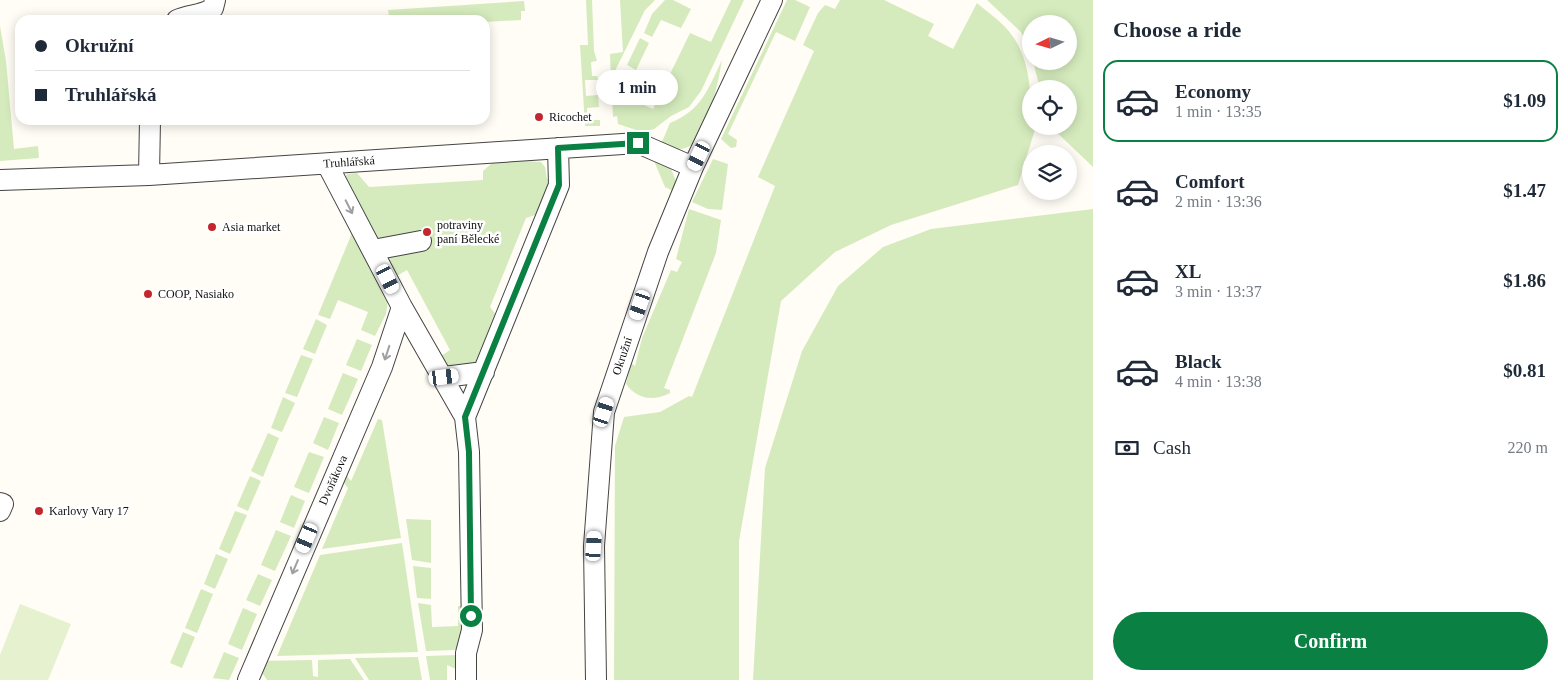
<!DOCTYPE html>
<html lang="en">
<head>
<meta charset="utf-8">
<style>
  body { margin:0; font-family:Georgia,serif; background:#f6f6f7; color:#1f2937; height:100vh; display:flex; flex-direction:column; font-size:19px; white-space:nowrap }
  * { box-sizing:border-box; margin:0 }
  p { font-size:16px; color:#747a83 }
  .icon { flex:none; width:28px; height:28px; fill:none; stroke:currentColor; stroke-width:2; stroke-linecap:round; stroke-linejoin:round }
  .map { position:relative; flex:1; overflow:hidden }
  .details { display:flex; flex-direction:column; background:#fff; width:475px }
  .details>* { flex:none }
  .guide { position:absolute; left:15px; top:15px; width:475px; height:110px; border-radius:15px; box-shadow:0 2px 12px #0003; display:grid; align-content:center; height:110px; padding:0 20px; background:#fff }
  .needle { width:32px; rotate:265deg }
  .tools { position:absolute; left:1022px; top:15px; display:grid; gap:10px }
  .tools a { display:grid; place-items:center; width:55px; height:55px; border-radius:50%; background:#fff; box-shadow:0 2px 12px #0003; font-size:25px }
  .end { position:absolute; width:22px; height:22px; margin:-11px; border:6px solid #0b8043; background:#fff; box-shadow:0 0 0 2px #fff }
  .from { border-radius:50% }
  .bubble { position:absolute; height:35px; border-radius:18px; background:#fff; box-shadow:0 2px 12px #0003; font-size:16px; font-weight:700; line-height:35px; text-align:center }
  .car { position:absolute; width:15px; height:30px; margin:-15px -8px; border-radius:6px; box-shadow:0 0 4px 1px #0007; background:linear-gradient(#fff 24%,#345 0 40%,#fff 0 76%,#345 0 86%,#fff 0) }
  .guide b { display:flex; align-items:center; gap:18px; height:48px; font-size:19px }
  .guide b+b { border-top:1px solid #e0e1e3 }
  .guide i { width:12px; height:12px; background:#1f2937 }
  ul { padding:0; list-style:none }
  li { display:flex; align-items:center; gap:15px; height:82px; margin:0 10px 8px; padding:0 10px; border:2px solid transparent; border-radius:15px }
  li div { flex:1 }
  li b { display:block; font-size:19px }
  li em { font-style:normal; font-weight:700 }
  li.on { border-color:#0b8043 }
  li>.icon { width:45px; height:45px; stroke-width:1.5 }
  h2 { padding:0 20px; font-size:22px; line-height:60px }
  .pay { display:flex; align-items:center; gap:12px; height:55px; padding:0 20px; font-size:19px }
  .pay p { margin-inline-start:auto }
  .action { display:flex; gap:10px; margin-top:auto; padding:10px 20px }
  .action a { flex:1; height:58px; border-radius:30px; background:#0b8043; color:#fff; font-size:20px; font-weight:700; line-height:58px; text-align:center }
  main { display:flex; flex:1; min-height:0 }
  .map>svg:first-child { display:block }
  .green { fill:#d5ebbd }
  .pitch { fill:#e6f2cf }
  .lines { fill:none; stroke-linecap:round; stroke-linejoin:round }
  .street-casing { stroke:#444; stroke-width:22 }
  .street { stroke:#fff; stroke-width:20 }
  .oneway { stroke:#a0a0a0 }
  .route { stroke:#0b8043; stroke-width:6 }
  .poi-dot { fill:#c4262e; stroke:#fff; stroke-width:2 }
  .labels { text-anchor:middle; stroke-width:5; stroke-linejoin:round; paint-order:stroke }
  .poi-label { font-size:12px; fill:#111; stroke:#fff; text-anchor:start }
  .street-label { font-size:12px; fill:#111; stroke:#fff }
</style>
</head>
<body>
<main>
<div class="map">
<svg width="1093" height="680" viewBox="0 0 1093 680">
  <rect width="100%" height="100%" fill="#fffdf5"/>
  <!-- green -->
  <path class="green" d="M 586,0 L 592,0 L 594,51 L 597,61 L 591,62 L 592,76 L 597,76 L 598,80 L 585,80 L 586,96 L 598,95 L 599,107 L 587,108 L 587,120 L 600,120 L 600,126 L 585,126 L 580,45 L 588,45 Z
    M 607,0 L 655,0 L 645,10 L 611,79 L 610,54 L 623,52 L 620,0 Z
    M 665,0 L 673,0 L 691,9 L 681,28 L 661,20 L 652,37 L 644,33 L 652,14 Z
    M 731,0 L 744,0 L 701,91 L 689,107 L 671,116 L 654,129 L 647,131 L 636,130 L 618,124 L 617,116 L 613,117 L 612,98 L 624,73 L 628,72 L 633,76 L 624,96 L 653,109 L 690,33 L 711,42 Z
    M 787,0 L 795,0 L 810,7 L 795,41 L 776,32 L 728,134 L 737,140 L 736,147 L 731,148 L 721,139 Z
    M 840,0 L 884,0 L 934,24 L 928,36 L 953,49 L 977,3 C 986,11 998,19 1006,28 C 1031,55 1031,92 1031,126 L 1036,126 L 1018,185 L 891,225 L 835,252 L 781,301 L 739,541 L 739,680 L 614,680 L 615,446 L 624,417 L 660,412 L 689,396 L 692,397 L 775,186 L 758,177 L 814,51 L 803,45 L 818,13 L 825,5 L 835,9 Z
    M 987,0 L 1093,0 L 1093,167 L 1050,126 L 1069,126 L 1069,89 L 1040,89 L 1033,61 L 1069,61 L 1069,24 L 1031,24 L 1031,53 L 1021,32 Z
    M 524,1 L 525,11 L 521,11 L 521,20 L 485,22 L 485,20 L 395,20 L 389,16 L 388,10 Z
    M 0,26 L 6,61 L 14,149 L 38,146 L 39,158 L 0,161 Z
    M 640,38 L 649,43 L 636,70 L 627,65 Z
    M 722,60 C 719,79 707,140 688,147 C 679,151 670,148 661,144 L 670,123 C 702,110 708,89 722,60 Z
    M 713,159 L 728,164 L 722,210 L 708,209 L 692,202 Z
    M 526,161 L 541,162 L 545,167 L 547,179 L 553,179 L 544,212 L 526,218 L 490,307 L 497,316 L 482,362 L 450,369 L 438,358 L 450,350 L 407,270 L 395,277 L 345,178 L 347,174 L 357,173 L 369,187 L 483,180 L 483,171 L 492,163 Z
    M 654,161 L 671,169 L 676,181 L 673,191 L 665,187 Z
    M 689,209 L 721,220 L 716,253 L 664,388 L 670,390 L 670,393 C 653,402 637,399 626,384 L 631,363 L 635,366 L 642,338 L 671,270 L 677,272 L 682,262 L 676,259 Z
    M 1093,209 L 1093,680 L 753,680 L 765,468 L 802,351 L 838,286 L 883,247 L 931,229 Z
    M 352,233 L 388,300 L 386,314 L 375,336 L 361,330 L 368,312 L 338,300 L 330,319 L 318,315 Z
    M 316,319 L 327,325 L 315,354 L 303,349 Z
    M 357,339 L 372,345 L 361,371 L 346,365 Z
    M 301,355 L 313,359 L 297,397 L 285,393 Z
    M 343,373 L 358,379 L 342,415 L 328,409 Z
    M 283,397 L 295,403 L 282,432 L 271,428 Z
    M 324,417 L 339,423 L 328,450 L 313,443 Z
    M 378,419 L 382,420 L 401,538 L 322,549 L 348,488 L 338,476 L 341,469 L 351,481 Z
    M 268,433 L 279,438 L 263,477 L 251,471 Z
    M 309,452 L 324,457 L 309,493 L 294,487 Z
    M 250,476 L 261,481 L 248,511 L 237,506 Z
    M 291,495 L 305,501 L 294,528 L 280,522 Z
    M 235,511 L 247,515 L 230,554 L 219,549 Z
    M 406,519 L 431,520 L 431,563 L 412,560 Z
    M 276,530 L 291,536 L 275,571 L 261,565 Z
    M 402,543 L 418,652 L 277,656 L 320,555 Z
    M 216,554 L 228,559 L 215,589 L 204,584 Z
    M 413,566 L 431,568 L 431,599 L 417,598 Z
    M 258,574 L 272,580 L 260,606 L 246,600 Z
    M 201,589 L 213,594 L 197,633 L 185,628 Z
    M 418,603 L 431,605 L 432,627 L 458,626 L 458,606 L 466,606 L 461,647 L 454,650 L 426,651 Z
    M 243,608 L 257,614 L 242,650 L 228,644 Z
    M 183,632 L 195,637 L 182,668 L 170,663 Z
    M 224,652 L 239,658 L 229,680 L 213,678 Z
    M 458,655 L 458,670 L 447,665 L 447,680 L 430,680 L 426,656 Z
    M 418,657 L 422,680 L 369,680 L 355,658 Z
    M 350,659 L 364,680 L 267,680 L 258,667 L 259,661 L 312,660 L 313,676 L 318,677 L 318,660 Z"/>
  <!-- pitch -->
  <path class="pitch" d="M 20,604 L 71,624 L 48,680 L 0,680 L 0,655 Z"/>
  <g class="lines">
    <defs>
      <path id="street" d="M 177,20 C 189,14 202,16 213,8 L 215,0
        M 327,164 L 402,307 L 465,417 L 469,452 L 472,630 L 466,653 L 466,680
        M 149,175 L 150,120
        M 0,180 L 149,175 L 638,143 L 693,167
        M 373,250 L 421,241
        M 444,377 L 484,372
        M 465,417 L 559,185 L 558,148
        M 0,503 L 3,504 L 0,511
        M 248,680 L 382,367 L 402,307
        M 596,680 L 594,546 L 604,412 L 658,252 L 693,167 L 772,0"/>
    </defs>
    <!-- street casing -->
    <use href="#street" class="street-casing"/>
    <!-- street -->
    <use href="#street" class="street"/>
  </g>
  <!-- one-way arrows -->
  <defs><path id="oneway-shaft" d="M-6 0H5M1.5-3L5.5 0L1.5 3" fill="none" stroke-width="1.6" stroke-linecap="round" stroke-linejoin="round" transform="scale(1.25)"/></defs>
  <g class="oneway">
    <use href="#oneway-shaft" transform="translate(349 207) rotate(63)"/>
    <use href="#oneway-shaft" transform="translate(387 353) rotate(108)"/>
    <use href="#oneway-shaft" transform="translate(295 567) rotate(113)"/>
  </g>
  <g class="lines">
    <!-- route -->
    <path class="route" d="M 471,616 L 469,452 L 465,417 L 559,185 L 558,148 L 638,143"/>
  </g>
  <!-- markers -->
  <g class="poi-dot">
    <circle cx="539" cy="117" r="5"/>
    <circle cx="212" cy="227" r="5"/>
    <circle cx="427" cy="232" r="5"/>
    <circle cx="148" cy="294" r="5"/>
    <circle cx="39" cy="511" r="5"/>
  </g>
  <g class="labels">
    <!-- poi labels -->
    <g class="poi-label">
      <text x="549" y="121">Ricochet</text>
      <text x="437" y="229">potraviny<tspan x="437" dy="14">paní Bělecké</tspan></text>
      <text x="222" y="231">Asia market</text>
      <text x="158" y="298">COOP, Nasiako</text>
      <text x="49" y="515">Karlovy Vary 17</text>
    </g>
    <!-- street labels -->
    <g class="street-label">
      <text transform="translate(349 162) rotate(-4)" y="4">Truhlářská</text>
      <text transform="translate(622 356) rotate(-71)" y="4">Okružní</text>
      <text transform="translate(333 480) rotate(-66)" y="4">Dvořákova</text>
    </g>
  </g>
</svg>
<div class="tools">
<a><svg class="needle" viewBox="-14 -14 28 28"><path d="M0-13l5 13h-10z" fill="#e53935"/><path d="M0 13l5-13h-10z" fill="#747a83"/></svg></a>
<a><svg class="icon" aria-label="locate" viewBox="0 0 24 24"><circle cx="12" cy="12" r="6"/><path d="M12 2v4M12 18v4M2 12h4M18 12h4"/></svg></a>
<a><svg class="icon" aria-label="layers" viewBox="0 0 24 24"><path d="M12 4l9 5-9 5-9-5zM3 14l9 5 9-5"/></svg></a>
</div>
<i class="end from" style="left:471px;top:616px"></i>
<i class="end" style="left:638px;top:143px"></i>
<div class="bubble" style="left:596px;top:70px;width:82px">1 min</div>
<i class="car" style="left:699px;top:156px;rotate:206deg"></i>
<i class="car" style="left:388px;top:279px;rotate:153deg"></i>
<i class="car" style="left:640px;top:305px;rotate:199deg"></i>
<i class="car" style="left:444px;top:377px;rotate:83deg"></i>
<i class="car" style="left:604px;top:412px;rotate:18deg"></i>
<i class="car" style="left:307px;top:538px;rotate:203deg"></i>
<i class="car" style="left:594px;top:546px;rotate:4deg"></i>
<div class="guide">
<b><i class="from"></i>Okružní</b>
<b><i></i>Truhlářská</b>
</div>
</div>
<section class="details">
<h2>Choose a ride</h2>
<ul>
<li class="on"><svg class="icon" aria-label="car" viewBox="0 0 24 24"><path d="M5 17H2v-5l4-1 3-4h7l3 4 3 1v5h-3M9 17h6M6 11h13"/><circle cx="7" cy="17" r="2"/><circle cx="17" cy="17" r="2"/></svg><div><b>Economy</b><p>1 min · 13:35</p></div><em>$1.09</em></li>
<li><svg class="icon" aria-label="car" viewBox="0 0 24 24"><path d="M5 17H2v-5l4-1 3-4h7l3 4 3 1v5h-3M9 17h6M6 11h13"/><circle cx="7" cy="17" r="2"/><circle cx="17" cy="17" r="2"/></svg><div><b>Comfort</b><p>2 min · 13:36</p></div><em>$1.47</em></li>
<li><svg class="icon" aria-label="car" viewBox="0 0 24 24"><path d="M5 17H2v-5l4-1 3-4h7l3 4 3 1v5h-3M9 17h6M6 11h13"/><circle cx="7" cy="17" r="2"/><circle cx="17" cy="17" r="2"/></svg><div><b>XL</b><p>3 min · 13:37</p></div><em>$1.86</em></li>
<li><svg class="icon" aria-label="car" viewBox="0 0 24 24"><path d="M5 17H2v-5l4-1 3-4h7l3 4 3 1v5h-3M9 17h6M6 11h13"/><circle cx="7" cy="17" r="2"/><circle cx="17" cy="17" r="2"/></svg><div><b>Black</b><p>4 min · 13:38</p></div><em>$0.81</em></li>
</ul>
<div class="pay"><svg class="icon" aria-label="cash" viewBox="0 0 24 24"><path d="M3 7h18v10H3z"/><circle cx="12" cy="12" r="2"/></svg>Cash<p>220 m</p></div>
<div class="action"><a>Confirm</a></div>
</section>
</main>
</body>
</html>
